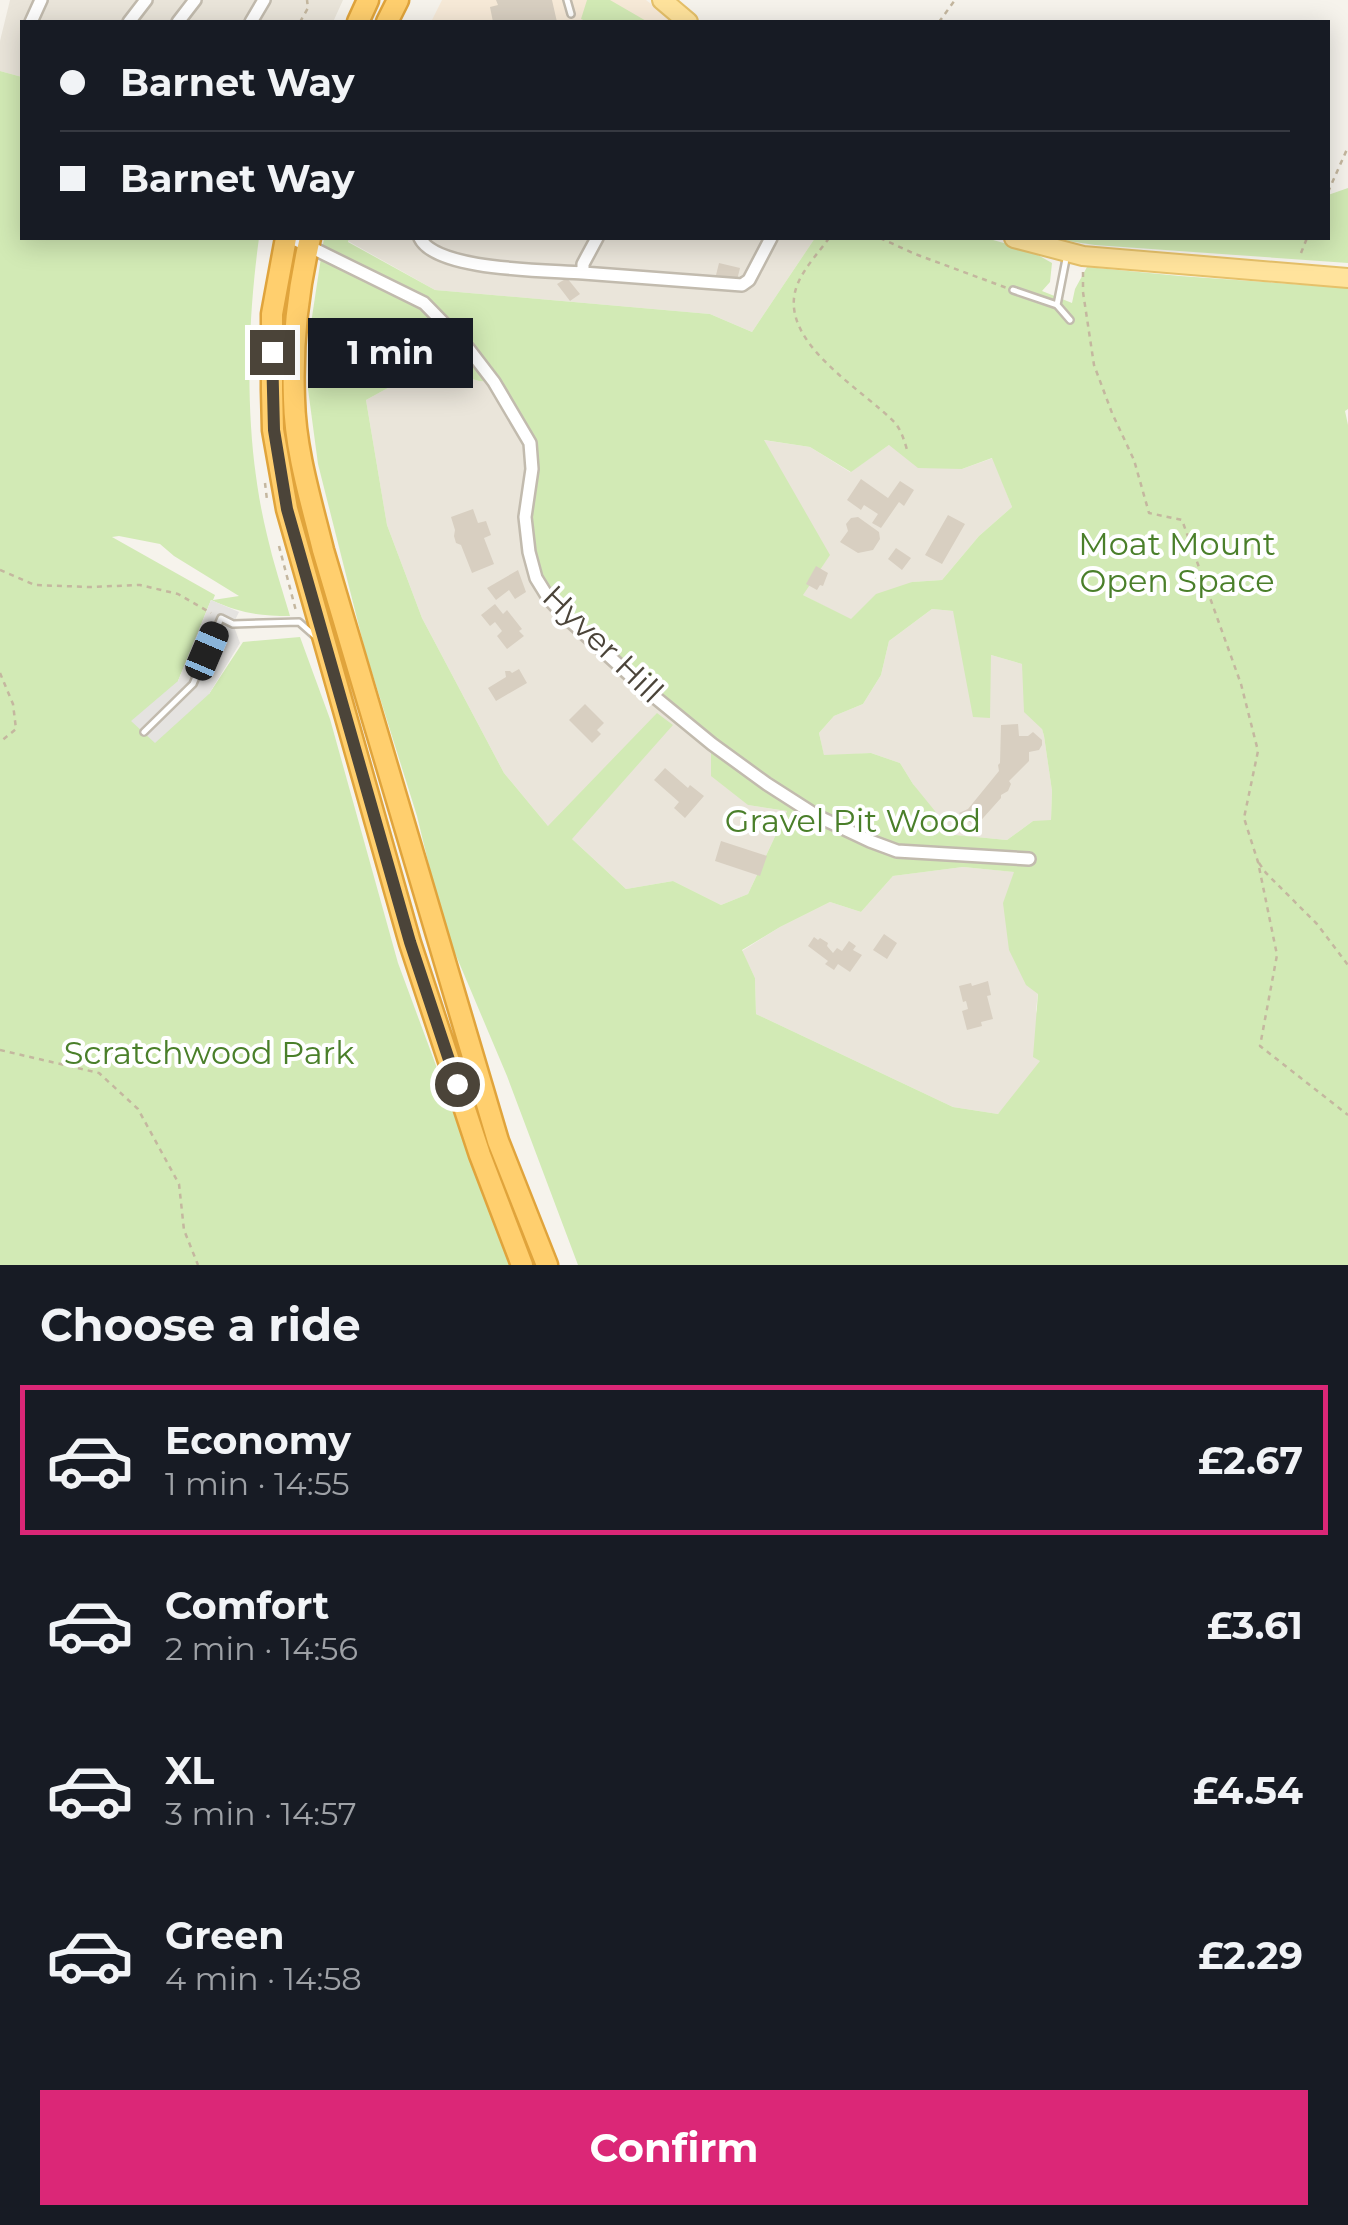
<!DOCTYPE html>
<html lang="en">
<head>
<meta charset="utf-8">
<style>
  body { margin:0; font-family:Montserrat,sans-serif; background:#20242c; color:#f1f3f6; height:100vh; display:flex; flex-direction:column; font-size:38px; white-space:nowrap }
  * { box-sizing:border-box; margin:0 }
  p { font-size:32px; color:#9ea1a6 }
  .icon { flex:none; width:55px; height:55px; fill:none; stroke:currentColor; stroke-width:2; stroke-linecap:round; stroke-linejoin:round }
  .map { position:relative; height:1265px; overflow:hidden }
  .panel { display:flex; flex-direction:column; background:#171b24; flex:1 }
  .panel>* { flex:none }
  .top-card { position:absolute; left:20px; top:20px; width:1310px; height:220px; border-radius:0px; box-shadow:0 5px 25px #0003; display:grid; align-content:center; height:220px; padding:0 40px; background:#171b24 }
  .end { position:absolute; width:45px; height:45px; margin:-22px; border:12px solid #4b4439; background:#fff; box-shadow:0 0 0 5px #fff }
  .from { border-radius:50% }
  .bubble { position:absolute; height:70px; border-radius:0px; background:#171b24; box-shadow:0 5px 25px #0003; font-size:32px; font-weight:700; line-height:70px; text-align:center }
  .car { position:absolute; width:30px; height:60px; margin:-30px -15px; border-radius:12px; box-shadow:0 0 8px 2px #0007; background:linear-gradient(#222 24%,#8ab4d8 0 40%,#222 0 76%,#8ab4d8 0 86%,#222 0) }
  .top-card b { display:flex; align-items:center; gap:35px; height:95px; font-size:38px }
  .top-card b+b { border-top:2px solid #363941 }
  .top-card i { width:25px; height:25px; background:#f1f3f6 }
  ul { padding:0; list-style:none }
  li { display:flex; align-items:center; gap:30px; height:150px; margin:0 20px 15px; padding:0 20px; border:5px solid transparent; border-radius:0px }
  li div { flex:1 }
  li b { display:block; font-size:38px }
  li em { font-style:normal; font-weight:700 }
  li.on { border-color:#db2777 }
  li>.icon { width:90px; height:90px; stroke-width:1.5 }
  h2 { padding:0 40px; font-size:45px; line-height:120px }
  .button { display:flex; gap:20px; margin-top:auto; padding:20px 40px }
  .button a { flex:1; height:115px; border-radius:0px; background:#db2777; color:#fff; font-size:40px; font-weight:700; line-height:115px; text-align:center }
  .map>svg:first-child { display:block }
  .residential { fill:#eae5da }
  .commercial { fill:#f7ead8 }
  .green { fill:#d2eab5; fill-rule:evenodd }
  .parking { fill:#e5e3e0 }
  .building { fill:#d8cfc1 }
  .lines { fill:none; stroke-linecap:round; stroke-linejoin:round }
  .lane-casing { stroke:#c2bbae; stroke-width:10 }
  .street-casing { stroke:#c2bbae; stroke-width:16 }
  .primary-casing { stroke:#e6c16a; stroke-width:22 }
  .highway-casing { stroke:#e0a43c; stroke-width:25 }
  .path { stroke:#c4b79f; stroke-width:2.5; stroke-dasharray:5 5; stroke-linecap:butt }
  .lane { stroke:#fff; stroke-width:5 }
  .street { stroke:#fff; stroke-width:11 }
  .primary { stroke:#ffe39c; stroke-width:18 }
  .highway { stroke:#ffcf6e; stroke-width:20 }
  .route { stroke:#4b4439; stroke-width:12 }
  .labels { text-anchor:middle; stroke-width:8; stroke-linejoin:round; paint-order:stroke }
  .park-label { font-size:32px; fill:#4a7f2a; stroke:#fff }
  .street-label { font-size:32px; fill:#4b4439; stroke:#fff }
</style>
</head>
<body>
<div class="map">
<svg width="1348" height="1265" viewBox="0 0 1348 1265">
  <rect width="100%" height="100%" fill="#f6f3ec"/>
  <!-- residential -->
  <path class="residential" d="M 10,0 L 343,0 L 333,22 L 22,22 L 22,77 L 0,71 L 0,41 Z
    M 349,238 L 815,238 L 752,332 L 710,314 L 435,290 L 348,241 Z
    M 428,366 L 479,381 L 494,382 L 748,805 L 787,811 L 748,894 L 721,905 L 673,881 L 626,889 L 572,839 L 548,826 L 504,773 L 422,618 L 387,525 L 366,400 Z
    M 763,440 L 810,447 L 850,472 L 889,445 L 962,469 L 993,458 L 1012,507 L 979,536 L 942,580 L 912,582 L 851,620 L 803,595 Z
    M 932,609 L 953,611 L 991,655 L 1022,664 L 1030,685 L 1044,736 L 1052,791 L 1051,821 L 1033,821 L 1007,840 L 944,834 L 900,763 L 871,753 L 824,756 L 819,733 L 834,716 L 863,704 L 881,675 L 889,641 Z
    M 963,867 L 1015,872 L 1038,993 L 1036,1010 L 1049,1064 L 998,1114 L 953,1107 L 756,1014 L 755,978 L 742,951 L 780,927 L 830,902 L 861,912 L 893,876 Z"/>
  <!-- commercial -->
  <path class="commercial" d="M 442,0 L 646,0 L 674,22 L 431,22 Z"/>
  <!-- green -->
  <path class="green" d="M 587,0 L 610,0 L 648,22 L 588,22 L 581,19 Z
    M 0,71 L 22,77 L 22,238 L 259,238 C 246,333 244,441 267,535 C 273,562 282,589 290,616 C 259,616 240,613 211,600 L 178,681 L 209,694 L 243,642 L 300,637 L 330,719 L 398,963 L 510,1265 L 0,1265 ZM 119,536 L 160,544 L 174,556 L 239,596 L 213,600 L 215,595 L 112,537 Z
    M 1348,188 L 1348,263 L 1095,245 L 1048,238 L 1328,238 L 1328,195 Z
    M 324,238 L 349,238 L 348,242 L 435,290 L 710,314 L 752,332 L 815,238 L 986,238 L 1029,250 L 1052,263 L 1050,282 L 1042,291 L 1072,303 L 1075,289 L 1087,267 L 1180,276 L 1348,288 L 1348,409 L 1345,411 L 1348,425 L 1348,1265 L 578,1265 L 507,1076 L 444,927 L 417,816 L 365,650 L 318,464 L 308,389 L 310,330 ZM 428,366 L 479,381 L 494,382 L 530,443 L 529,552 L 549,599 L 711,744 L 711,776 L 748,805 L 787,811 L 748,894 L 721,905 L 673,881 L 626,889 L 572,839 L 673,725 L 657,713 L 548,826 L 504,773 L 422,618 L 387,525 L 366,400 ZM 764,440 L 810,447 L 851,472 L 889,445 L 918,468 L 962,469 L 992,458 L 1012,507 L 979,536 L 942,580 L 912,582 L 876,594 L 851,619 L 803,595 L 830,555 ZM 932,609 L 953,611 L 973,717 L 990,718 L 991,655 L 1022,664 L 1024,712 L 1042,729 L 1044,736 L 1052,791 L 1051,820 L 1033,821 L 1007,840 L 945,834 L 939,816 L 913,784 L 900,763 L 871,753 L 824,755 L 819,733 L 834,716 L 863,704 L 881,675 L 889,641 ZM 963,867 L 1014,872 L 1003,903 L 1009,950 L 1026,985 L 1038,994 L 1033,1057 L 1040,1061 L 998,1114 L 953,1107 L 756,1014 L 755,978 L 742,950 L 780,927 L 830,902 L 861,912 L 893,876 Z"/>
  <!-- parking -->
  <path class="parking" d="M 211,600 L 239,612 L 233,624 L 240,643 L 209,694 L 155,743 L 131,721 L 178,681 Z"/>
  <!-- building -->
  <path class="building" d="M 496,0 L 552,0 L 557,22 L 493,22 L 490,7 L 498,5 Z
    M 719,263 L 740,268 L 737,280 L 716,275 Z
    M 567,278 L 580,294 L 570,301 L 557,284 Z
    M 861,479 L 888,498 L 900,481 L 914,490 L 904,506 L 899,502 L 881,528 L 872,523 L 878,514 L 864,505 L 861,510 L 847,500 Z
    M 473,509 L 478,523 L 486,521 L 491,535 L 484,538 L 494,564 L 472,573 L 461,545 L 456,543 L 454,536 L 455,530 L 451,517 Z
    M 948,515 L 965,524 L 942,564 L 925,555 Z
    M 858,517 L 879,532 L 880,539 L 873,550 L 858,553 L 840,542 L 848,531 L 846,524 L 851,518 Z
    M 896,548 L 911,558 L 902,570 L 888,559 Z
    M 816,566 L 828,573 L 823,586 L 820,585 L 817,590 L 806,584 Z
    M 518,570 L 526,592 L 515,599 L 509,590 L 496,600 L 487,588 Z
    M 495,604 L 503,614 L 507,610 L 522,629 L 519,631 L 524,636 L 507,649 L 497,636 L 502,631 L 495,622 L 490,626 L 481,615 Z
    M 519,669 L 527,683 L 496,701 L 488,688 L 506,677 L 505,671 L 510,671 L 512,673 Z
    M 585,704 L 604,723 L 597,730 L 601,734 L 592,743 L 569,720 Z
    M 1018,724 L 1019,736 L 1028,736 L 1033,732 L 1042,740 L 1042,745 L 1039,750 L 1029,752 L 1029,761 L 1009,781 L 1011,784 L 1008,791 L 1001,795 L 1001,798 L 975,827 L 959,813 L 968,809 L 999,771 L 998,765 L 1000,763 L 1001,725 Z
    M 665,768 L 688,788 L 690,785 L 704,796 L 685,818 L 674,808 L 679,802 L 654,780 Z
    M 721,841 L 767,856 L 760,876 L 715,861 Z
    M 884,934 L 897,943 L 887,959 L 873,950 Z
    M 814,937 L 818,940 L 820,938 L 828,943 L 827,946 L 833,953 L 837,948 L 842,951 L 849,941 L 856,946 L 853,950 L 862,955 L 850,972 L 838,964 L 834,970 L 825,964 L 828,961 L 808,946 Z
    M 988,981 L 991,995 L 987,996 L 993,1019 L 981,1022 L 982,1026 L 967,1030 L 962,1011 L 968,1009 L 966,1001 L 963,1002 L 959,986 L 971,983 L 972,986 Z"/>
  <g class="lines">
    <defs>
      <path id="lane" d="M 567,0 L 571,14
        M 1013,290 L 1057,305 L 1070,320
        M 1057,305 L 1067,254
        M 144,732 L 193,684 L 221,618 L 233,624 L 299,622 L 316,637"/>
      <path id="street" d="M 31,22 L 41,0
        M 129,22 L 146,0
        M 178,22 L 195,0
        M 251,22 L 264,0
        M 292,238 L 424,303 L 468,348 L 494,382 L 530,443 L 532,469 L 525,517 L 529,552 L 536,578 L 549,599 L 565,616 L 645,689 L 712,744 L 767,784 L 817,816 L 870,841 L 897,851 L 1029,859
        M 420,238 C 436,271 547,270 583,273 L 583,264 L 597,238
        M 583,273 L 742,285 L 749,280 L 771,238"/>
      <path id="primary" d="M 662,0 L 688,22
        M 1014,238 L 1083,256 L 1348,278"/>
      <path id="highway" d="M 358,22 L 368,0
        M 387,22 L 398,0
        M 286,238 L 272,314 L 272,390 L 273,430 L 287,509 L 410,943 L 480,1155 L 522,1265
        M 310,238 C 298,289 292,346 294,399 C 295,450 311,501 323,550 L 498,1141 L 547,1265"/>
    </defs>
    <!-- lane casing -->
    <use href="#lane" class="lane-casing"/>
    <!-- street casing -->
    <use href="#street" class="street-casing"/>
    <!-- primary casing -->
    <use href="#primary" class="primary-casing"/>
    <!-- highway casing -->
    <use href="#highway" class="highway-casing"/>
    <!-- path -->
    <path class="path" d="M 300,22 L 308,8 L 307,0
      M 939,22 L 955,0
      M 1328,192 L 1348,147
      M 829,238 C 819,252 805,267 798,283 C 773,341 865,390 896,424 C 902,432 905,443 908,453
      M 880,238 L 915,254 L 1007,288
      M 1301,253 L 1307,238
      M 1083,272 L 1083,292 L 1094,365 L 1112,413 L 1134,460 L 1149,513 L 1182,520 L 1241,684 L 1258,751 L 1244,818 L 1258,862 L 1277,955 L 1260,1046 L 1348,1115
      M 265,483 L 267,500
      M 279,546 L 296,611
      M 0,570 L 35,585 L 89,587 L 140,585 L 178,594 L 211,613
      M 0,673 L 13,704 L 16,729 L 0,742
      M 1259,863 L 1266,873 L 1317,924 L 1348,965
      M 0,1050 L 99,1073 L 138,1109 L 179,1184 L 184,1230 L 198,1265"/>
    <!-- lane -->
    <use href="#lane" class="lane"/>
    <!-- street -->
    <use href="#street" class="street"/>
    <!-- primary -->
    <use href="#primary" class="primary"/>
    <!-- highway -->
    <use href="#highway" class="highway"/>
  </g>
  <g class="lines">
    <!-- route -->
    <path class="route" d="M 272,352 L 274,430 L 287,509 L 410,942 L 457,1084"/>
  </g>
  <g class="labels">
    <!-- park labels -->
    <g class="park-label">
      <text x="1177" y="555">Moat Mount<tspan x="1177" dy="37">Open Space</tspan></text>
      <text x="853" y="832">Gravel Pit Wood</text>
      <text x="209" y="1064">Scratchwood Park</text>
    </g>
    <!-- street labels -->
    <g class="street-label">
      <text transform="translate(603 644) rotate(44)" y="11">Hyver Hill</text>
    </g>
  </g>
</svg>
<i class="end from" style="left:457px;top:1084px"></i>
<i class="end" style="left:272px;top:352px"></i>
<div class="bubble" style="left:308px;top:318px;width:165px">1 min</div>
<i class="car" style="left:207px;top:651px;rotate:23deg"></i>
<div class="top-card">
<b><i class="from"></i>Barnet Way</b>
<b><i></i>Barnet Way</b>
</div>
</div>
<section class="panel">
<h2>Choose a ride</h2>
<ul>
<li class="on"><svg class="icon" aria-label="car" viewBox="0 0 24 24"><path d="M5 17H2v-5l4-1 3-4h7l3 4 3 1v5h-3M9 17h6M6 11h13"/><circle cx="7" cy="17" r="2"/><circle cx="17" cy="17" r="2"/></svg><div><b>Economy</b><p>1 min · 14:55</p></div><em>£2.67</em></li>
<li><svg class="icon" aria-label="car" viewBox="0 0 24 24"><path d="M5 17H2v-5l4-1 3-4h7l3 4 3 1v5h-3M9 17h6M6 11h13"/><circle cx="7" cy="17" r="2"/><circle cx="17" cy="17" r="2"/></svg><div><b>Comfort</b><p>2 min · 14:56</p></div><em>£3.61</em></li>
<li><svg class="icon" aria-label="car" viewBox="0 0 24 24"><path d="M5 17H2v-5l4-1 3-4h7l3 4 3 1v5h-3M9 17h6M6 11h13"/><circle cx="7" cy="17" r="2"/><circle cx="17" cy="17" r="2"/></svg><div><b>XL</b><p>3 min · 14:57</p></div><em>£4.54</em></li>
<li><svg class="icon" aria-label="car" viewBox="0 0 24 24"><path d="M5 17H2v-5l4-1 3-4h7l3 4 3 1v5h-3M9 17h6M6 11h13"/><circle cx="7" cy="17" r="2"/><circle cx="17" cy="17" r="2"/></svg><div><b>Green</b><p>4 min · 14:58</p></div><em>£2.29</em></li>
</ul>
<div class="button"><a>Confirm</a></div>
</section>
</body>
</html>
